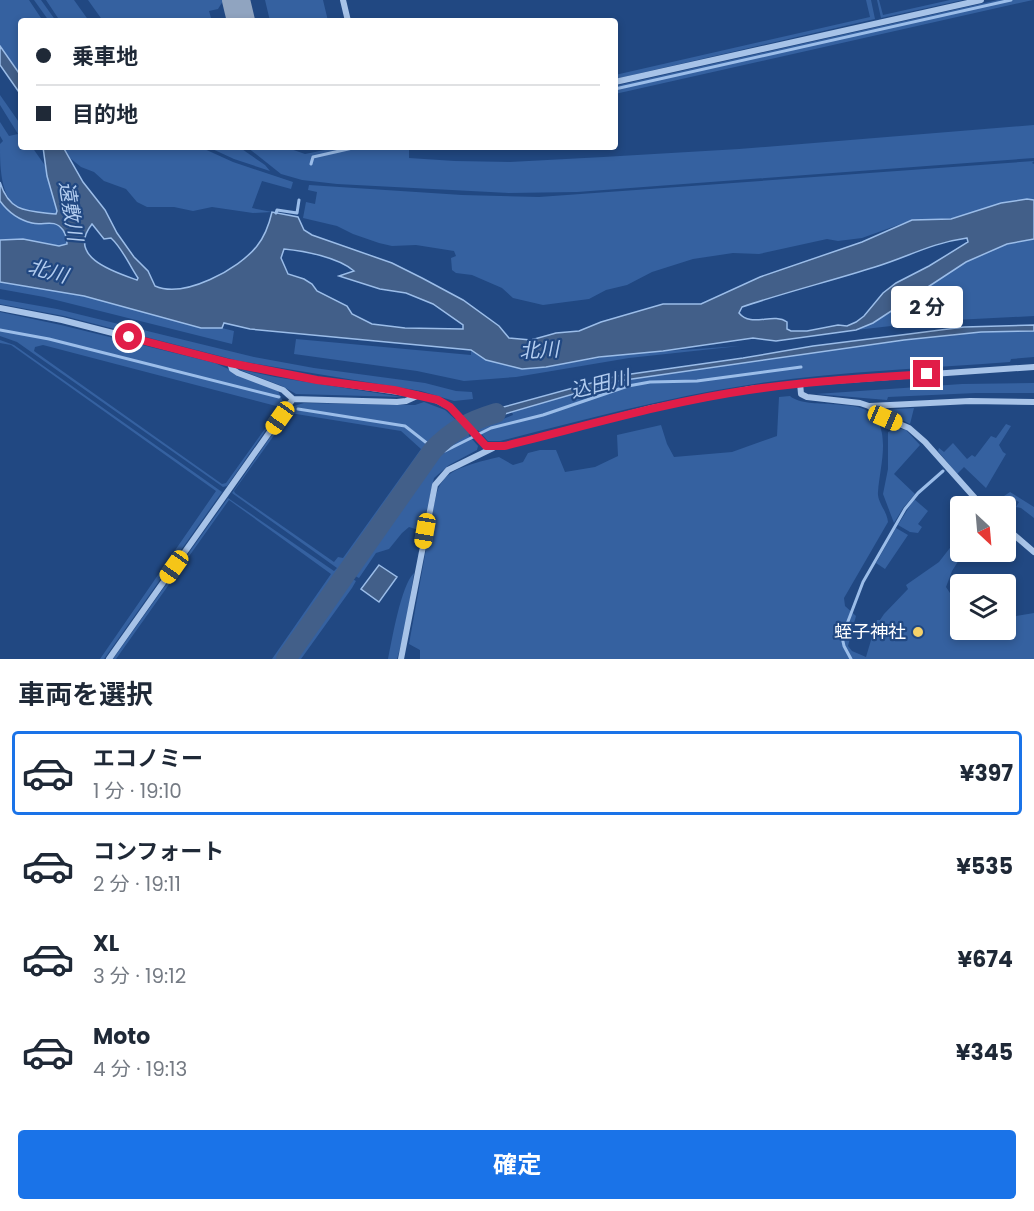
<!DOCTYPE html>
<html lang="ja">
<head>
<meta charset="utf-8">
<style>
  body { margin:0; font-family:Poppins,"Noto Sans JP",sans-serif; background:#f2f2f3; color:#1f2937; height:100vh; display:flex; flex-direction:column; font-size:22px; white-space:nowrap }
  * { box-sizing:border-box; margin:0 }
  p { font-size:20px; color:#747a83 }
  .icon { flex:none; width:33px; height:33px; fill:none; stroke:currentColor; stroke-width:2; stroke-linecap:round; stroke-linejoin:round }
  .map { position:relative; height:659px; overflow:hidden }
  .side { display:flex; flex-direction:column; background:#fff; flex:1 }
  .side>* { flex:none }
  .top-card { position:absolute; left:18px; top:18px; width:600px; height:132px; border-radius:6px; box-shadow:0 3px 9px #0003; display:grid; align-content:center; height:132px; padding:0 18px; background:#fff }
  .needle { width:39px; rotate:154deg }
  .fabs { position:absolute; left:950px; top:496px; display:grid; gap:12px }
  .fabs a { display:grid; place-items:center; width:66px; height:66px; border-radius:6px; background:#fff; box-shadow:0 3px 9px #0003; font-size:30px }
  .end { position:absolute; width:27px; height:27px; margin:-14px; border:8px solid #e11d48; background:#fff; box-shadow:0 0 0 3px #fff }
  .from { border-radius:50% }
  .bubble { position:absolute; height:42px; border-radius:6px; background:#fff; box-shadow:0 3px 9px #0003; font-size:20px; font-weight:700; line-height:42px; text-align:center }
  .car { position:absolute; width:18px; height:36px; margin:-18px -9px; border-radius:8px; box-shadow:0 0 4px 2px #0007; background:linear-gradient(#f5c518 24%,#345 0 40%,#f5c518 0 76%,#345 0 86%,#f5c518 0) }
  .top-card b { display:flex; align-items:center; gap:21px; height:57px; font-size:22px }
  .top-card b+b { border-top:2px solid #e0e1e3 }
  .top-card i { width:15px; height:15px; background:#1f2937 }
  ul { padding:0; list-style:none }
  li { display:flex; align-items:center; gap:18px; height:84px; margin:0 12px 9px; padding:0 6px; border:3px solid transparent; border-radius:6px }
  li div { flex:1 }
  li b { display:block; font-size:22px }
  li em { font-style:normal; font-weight:700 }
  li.on { border-color:#1a73e8 }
  li>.icon { width:54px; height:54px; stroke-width:1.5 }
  h2 { padding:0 18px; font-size:27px; line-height:72px }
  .primary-button { display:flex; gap:12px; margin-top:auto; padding:12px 18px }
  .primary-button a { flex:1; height:69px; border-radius:6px; background:#1a73e8; color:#fff; font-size:24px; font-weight:700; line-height:69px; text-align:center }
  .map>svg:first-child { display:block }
  .green { fill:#3561a0; fill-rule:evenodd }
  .water { fill:#425f89; stroke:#9bbde9; stroke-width:1.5; fill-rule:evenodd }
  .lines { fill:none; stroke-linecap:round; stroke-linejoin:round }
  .stream { stroke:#9bbde9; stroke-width:3 }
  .river { stroke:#425f89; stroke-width:20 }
  .taxiway { stroke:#90a4c0; stroke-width:28 }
  .minor { stroke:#a7c3e8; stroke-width:6 }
  .route { stroke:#e11d48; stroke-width:8 }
  .poi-dot { fill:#f5d169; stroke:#214882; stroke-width:2 }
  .labels { text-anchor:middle; stroke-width:4.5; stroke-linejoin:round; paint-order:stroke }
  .poi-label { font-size:18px; fill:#fff; stroke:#214882; text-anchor:end }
  .water-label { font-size:20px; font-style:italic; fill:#b3cdf0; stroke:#214882 }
</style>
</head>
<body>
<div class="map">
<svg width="1034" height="659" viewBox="0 0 1034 659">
  <rect width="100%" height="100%" fill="#214882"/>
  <!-- green -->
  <path class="green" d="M 0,0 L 29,0 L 43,21 L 21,21 L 21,76 L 0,46 Z
    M 34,0 L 41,0 L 56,21 L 49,21 Z
    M 46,0 L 74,0 L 89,21 L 60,21 Z
    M 88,0 L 223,0 L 223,1 L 218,9 L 209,11 L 212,21 L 103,21 Z
    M 265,0 L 323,0 L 328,21 L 270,21 Z
    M 866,0 L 871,0 L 875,19 L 615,79 L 615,75 L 870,17 Z
    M 877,0 L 879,0 L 883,15 L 950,0 L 963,0 L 881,18 Z
    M 998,0 L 1033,0 L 615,94 L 615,86 Z
    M 0,95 L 21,125 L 21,147 L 32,147 L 46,167 L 57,211 L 56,214 C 45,213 29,213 18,208 C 0,197 0,165 0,144 L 3,141 L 0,136 L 0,122 L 9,136 L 18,134 L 0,105 Z
    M 1034,125 L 1034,158 L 577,192 L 509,193 L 337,184 L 302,180 L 281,174 L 247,147 L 285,147 L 305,154 L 340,147 L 409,147 L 409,158 L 455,161 L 510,162 L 603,157 L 739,149 Z
    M 63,147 L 200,147 L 233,162 L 293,182 L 291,189 L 262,181 L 252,208 L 272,212 L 253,213 L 212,207 L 193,211 L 174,207 L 147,207 L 137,202 L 126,189 L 104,181 L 94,172 L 81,167 L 70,158 Z
    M 208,147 L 239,147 L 265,165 L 270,171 L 234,159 Z
    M 1034,161 L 1032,163 L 1034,164 L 1034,200 L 1027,199 L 1001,203 L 951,219 L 912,220 L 862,238 L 838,241 L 827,239 L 759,254 L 733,253 L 693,259 L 652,272 L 627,285 L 606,290 L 589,299 L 543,305 L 513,298 L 502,288 L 472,275 L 456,273 L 452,270 L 451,258 L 456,256 L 454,251 L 416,245 L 392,246 L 379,243 L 353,234 L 337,226 L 303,218 L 306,202 L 315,204 L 317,192 L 308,190 L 309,185 L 462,195 L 539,197 Z
    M 0,201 L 4,206 L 38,224 L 54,223 L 59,225 L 67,236 L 67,244 L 59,246 L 23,239 L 0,240 Z
    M 1034,239 L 1034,316 L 935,321 L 856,330 L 873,323 L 966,262 L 1007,244 Z
    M 0,282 L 84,296 L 201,328 L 222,328 L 234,331 L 232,344 L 44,297 L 0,289 Z
    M 0,299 L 57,309 L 254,357 L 314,368 L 425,383 L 456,391 L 472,392 L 473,399 L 454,401 L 421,391 L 239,361 L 64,316 L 0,304 Z
    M 0,312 L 61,325 L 215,363 L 278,391 L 284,404 L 227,486 L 223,487 L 17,342 L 0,336 ZM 43,345 L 280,407 L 280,408 L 226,483 L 222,484 L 34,351 L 35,347 Z
    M 1034,331 L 1034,357 L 1011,359 L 1010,362 C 923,369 835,371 748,385 C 664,398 583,420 500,441 L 488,441 L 477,429 L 513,415 L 512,412 L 607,383 L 654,375 L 904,340 L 981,332 Z
    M 296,339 L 471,355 L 471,350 L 487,360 L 522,369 L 546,367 L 622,354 L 740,346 L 629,358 L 516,377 L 464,381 L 417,371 L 294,354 Z
    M 0,340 L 14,345 L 222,492 L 104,659 L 100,659 L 216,491 L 11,345 L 0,343 Z
    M 238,369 L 275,377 L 402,397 L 296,394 L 282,386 Z
    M 1034,383 L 1034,393 L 976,393 L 888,397 L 887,400 L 816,394 L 962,384 Z
    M 790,396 C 799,404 819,403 830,404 C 839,405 849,405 858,407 C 896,418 880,463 878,492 C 877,502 887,511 888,522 L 844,598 L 845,606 L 856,616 L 848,646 L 852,651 L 866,657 L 877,620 L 880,620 L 884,614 L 908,589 L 906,585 L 939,562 L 960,535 L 960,552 L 964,552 L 952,571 L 946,587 L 954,599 L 955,619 L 960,622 L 960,630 L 1005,630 L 1005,618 L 1034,613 L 1034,659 L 420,659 L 420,650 L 409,644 L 434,505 C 436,497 437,488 442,482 C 451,467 483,461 499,457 L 513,465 L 523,462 L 528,453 L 540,450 L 556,450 L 565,472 L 595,467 L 618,456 L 617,435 L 661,425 L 667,444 L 674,457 L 732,452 L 777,436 L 779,397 Z
    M 424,402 L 445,410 L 456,420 L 441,432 L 425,451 L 279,659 L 272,659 L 331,574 L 229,500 L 116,659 L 113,659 L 228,498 L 334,571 L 337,568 L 232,493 L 286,414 L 294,406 L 304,403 L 415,405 ZM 290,413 L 401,431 L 421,449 L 343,558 L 338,557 L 334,562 L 235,493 L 234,491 Z
    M 914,408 L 910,424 L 882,410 Z
    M 1006,424 L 1011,426 L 999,445 L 1003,452 L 1006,454 L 986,488 L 964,467 L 957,474 L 938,451 L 939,448 L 944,452 L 953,443 L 967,459 L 972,455 L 975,457 L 991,436 L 996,438 Z
    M 897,428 L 906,430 L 920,445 L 894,474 L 915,494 L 903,508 L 894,523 L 883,494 L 888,469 L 888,432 Z
    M 465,431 L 478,446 L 477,450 L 449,465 L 434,478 L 422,531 L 409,527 L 402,533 L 389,549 L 376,553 L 359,578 L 353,575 L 432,460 L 451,440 Z
    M 1010,492 L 1034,507 L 1034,518 L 1021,508 L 1016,507 L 1019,502 L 1014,499 L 1010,501 L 1004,496 Z
    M 914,499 L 928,511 L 918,524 L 922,527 L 918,533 L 910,532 L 898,525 Z
    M 896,528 L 908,535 L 885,569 L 876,563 Z
    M 414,573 L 404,634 L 397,659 L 388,659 C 392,640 401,585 414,573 Z
    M 351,578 L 356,581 L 352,588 L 301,659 L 294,659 Z"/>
  <!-- water -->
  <path class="water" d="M 0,46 L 21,76 L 21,95 L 0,65 Z
    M 43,147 L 63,147 L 83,182 L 105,210 L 117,233 L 134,257 L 148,271 L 155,286 C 184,299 239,269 257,246 C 265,236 269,225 272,212 L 298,217 L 304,230 L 312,235 L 392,263 L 422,278 L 463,300 L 499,326 L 509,338 L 531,340 L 556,333 L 579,331 L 601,322 L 663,304 L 701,304 L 760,277 L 862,242 L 912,220 L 951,219 L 1001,203 L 1027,199 L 1034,200 L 1034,239 L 1007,244 L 966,262 L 873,323 L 856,330 L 776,341 L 753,338 L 663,351 L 599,357 L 546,367 L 522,369 L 486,360 L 471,350 L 250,329 L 224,323 L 222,328 L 201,328 L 84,296 L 0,282 L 0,240 L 23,239 L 59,246 L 67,244 C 67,238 66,235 63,230 C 54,218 44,226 32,223 C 19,220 8,212 0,201 L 0,182 C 9,213 28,211 56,214 L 57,211 L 47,176 ZM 92,224 L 104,239 L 111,238 C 123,249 129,265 138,278 L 137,280 C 114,272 66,257 92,224 ZM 967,238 L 968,242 L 929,266 L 896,283 L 883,293 L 864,316 L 856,322 L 847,326 L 838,325 L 807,331 L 791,331 L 787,329 L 787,322 C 773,312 751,328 739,313 L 742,307 C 786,292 831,281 875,267 C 908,257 931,243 967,238 ZM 284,249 C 304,251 338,257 354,271 L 339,276 L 380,289 L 406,293 L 433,304 L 463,325 L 463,329 L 405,328 L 372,324 L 352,314 L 347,306 L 317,291 L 312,284 L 304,279 L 288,274 L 281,258 Z
    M 1034,325 L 1034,331 L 981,332 L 904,340 L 618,381 L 498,416 L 475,426 L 467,417 L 617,376 L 743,358 L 813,346 L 909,334 L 964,327 Z
    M 379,565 L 397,577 L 379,602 L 361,589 Z"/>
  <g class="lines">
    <!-- stream -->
    <path class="stream" d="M 615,89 L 1011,0
      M 311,164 L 313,157 L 357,147
      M 276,213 L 277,210 L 297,213 L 299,200
      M 0,330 L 49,339 L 279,397
      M 298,409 L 405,426 L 428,444 L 445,451 L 491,428 L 543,415 L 628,386 L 650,382 L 697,381 L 801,367
      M 851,659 L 844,646 L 842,637 L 863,582 L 905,509 L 918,493 L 943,471"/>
    <!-- river -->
    <path class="river" d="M 286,659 L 433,450 C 452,430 470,421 496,413"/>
    <!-- taxiway -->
    <path class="taxiway" d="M 236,0 L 241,21"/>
    <!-- minor -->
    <path class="minor" d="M 343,0 L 348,21
      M 615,82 L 981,0
      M 0,308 L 62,320 L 230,363 L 317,380 L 419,395 L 438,401 L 450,407 L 486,446 L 504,446 L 652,408 L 750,389 L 818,382 L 1034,367
      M 230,363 L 232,369 L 238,373 L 283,390 L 293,399 L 397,402 L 406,401 L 417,396
      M 800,383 L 801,394 L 807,397 L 860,403 L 869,406 L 885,418 L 909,428 L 925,442 L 983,507
      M 870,406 L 970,401 L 1034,402
      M 1005,527 L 1034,552
      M 109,659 L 293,399
      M 401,659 L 435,485 L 448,470 L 493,448"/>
  </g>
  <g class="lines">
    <!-- route -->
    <path class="route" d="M 129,337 L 230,363 L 317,380 L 394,390 L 438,400 L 450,407 L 486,446 L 504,446 C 586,426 666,402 749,390 C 808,381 868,378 927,374"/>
  </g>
  <!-- markers -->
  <circle class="poi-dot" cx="918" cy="632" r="6"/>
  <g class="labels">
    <!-- poi labels -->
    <g class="poi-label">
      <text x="906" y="638">蛭子神社</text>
    </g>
    <!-- water labels -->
    <g class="water-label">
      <text transform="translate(71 211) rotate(81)" y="7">遠敷川</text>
      <text transform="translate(48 271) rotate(15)" y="7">北川</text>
      <text transform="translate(539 350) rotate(-3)" y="7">北川</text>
      <text transform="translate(600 384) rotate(-14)" y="7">込田川</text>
    </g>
  </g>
</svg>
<div class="fabs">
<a><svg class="needle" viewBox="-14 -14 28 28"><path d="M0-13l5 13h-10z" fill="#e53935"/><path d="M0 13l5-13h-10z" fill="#747a83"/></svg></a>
<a><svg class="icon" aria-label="layers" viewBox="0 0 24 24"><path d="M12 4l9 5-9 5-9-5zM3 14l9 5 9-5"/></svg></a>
</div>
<i class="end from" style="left:129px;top:337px"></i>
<i class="end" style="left:927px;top:374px"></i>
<div class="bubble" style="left:891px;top:286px;width:72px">2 分</div>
<i class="car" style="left:280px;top:418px;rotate:215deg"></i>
<i class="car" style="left:885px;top:418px;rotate:113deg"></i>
<i class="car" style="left:425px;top:531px;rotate:190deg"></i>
<i class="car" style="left:174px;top:567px;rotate:215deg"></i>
<div class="top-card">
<b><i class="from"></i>乗車地</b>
<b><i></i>目的地</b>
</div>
</div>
<section class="side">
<h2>車両を選択</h2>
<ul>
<li class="on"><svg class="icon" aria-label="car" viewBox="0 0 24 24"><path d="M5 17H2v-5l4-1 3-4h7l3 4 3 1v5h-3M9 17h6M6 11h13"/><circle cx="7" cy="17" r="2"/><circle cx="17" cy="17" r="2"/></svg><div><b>エコノミー</b><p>1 分 · 19:10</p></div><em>¥397</em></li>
<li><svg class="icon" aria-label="car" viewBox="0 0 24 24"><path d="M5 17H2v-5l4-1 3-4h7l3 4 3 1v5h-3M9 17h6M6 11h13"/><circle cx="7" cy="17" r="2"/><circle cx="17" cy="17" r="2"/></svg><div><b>コンフォート</b><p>2 分 · 19:11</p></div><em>¥535</em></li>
<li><svg class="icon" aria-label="car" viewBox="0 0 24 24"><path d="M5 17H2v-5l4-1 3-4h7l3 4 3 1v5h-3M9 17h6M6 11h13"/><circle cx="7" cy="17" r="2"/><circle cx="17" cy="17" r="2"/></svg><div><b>XL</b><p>3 分 · 19:12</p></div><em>¥674</em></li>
<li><svg class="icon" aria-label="car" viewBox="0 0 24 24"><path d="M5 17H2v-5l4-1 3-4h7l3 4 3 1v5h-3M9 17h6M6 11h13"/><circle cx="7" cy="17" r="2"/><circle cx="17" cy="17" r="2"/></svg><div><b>Moto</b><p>4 分 · 19:13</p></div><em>¥345</em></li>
</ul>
<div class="primary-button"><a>確定</a></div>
</section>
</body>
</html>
